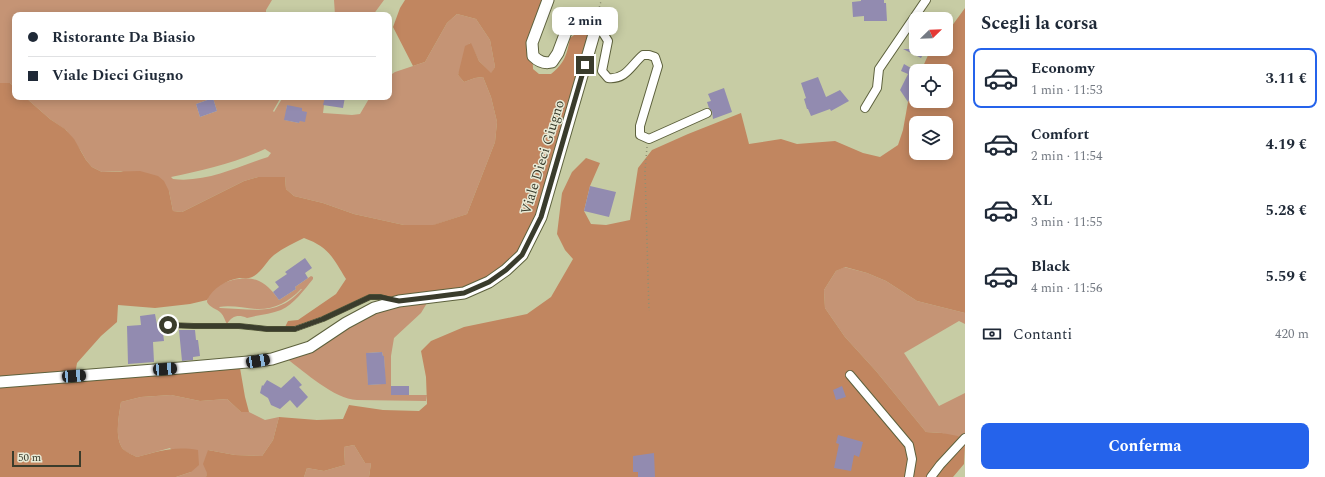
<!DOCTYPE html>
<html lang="it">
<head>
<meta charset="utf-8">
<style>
  body { margin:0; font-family:Spectral,serif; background:#f6f6f7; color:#1f2937; height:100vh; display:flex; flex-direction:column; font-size:15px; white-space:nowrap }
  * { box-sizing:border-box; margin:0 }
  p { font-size:13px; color:#747a83 }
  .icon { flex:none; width:22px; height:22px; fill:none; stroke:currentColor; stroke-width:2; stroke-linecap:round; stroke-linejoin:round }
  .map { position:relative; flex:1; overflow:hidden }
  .panel { display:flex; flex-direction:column; background:#fff; width:360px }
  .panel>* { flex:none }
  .banner { position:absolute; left:12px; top:12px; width:380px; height:88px; border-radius:8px; box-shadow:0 2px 10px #0003; display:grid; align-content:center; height:88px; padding:0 16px; background:#fff }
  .needle { width:26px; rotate:67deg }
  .tools { position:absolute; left:909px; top:12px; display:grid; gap:8px }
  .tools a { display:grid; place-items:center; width:44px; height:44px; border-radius:8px; background:#fff; box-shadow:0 2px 10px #0003; font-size:20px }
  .scale { position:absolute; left:12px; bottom:10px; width:69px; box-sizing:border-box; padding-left:4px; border:2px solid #3a3c2c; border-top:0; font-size:11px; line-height:14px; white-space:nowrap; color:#3a3c2c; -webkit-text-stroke:3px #e8ead6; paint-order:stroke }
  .end { position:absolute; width:18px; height:18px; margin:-9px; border:5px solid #3a3c2c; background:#fff; box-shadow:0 0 0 2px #fff }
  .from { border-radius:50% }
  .bubble { position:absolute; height:28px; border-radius:8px; background:#fff; box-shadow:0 2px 10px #0003; font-size:13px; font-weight:700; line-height:28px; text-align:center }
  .car { position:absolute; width:12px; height:24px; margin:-12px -6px; border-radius:5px; box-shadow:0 0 3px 1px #0007; background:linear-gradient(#222 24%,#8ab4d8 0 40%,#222 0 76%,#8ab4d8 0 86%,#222 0) }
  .banner b { display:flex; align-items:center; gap:14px; height:38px; font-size:15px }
  .banner b+b { border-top:1px solid #e0e1e3 }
  .banner i { width:10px; height:10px; background:#1f2937 }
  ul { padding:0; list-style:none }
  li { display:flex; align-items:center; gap:12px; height:60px; margin:0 8px 6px; padding:0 8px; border:2px solid transparent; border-radius:8px }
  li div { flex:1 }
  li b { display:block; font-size:15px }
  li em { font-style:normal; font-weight:700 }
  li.current { border-color:#2563eb }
  li>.icon { width:36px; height:36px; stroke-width:1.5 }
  h2 { padding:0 16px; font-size:18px; line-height:48px }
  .pay { display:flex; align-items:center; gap:10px; height:44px; padding:0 16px; font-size:15px }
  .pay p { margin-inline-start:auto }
  .cta { display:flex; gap:8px; margin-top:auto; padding:8px 16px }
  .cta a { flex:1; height:46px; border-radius:8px; background:#2563eb; color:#fff; font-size:16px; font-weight:700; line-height:46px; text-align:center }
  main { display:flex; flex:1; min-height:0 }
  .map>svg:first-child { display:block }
  .green { fill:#c59475; fill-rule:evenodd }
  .forest { fill:#c18660; fill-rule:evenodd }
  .building { fill:#928bb0 }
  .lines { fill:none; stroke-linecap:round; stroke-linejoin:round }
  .service-casing { stroke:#5d613d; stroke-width:6 }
  .minor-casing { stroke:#5d613d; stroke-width:10 }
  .secondary-casing { stroke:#5d613d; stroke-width:13 }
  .path { stroke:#8d9072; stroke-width:1.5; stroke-dasharray:1 3; stroke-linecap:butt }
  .service { stroke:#fff; stroke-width:4 }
  .minor { stroke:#fff; stroke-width:8 }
  .secondary { stroke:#fff; stroke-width:11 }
  .route { stroke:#3a3c2c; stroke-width:5 }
  .labels { text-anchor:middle; stroke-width:3; stroke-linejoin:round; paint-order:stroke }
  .street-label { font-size:14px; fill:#3a3c2c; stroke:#e8ead6 }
</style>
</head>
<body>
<main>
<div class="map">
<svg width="965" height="477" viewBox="0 0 965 477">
  <rect width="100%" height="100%" fill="#c7cca4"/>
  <!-- green -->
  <path class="green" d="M 0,0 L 272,0 L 266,10 L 266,15 L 15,15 L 15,88 L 10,83 L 0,83 Z
    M 334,0 L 384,0 L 373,15 L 335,15 Z
    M 457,14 L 476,19 L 490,40 L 495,67 L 491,74 L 479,61 L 470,43 L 458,75 L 464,82 L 475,78 L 483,77 L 491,97 L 497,122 L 495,142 L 467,214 L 434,225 L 404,225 L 354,214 L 323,203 L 294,196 L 286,189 L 285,177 L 258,177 L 244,181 L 182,212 L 173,211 L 169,191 L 121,171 L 102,172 L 92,167 L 86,160 L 81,151 L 66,130 L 50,119 L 25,97 L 177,97 L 177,99 L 181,99 L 181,97 L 281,97 L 273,111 L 274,112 L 283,97 L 325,97 L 323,113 L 352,115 L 360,114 L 370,97 L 389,97 L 389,76 L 395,72 L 425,62 L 447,23 ZM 213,98 L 217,111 L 200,117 L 196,104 ZM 287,105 L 302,111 L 299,123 L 285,120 ZM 265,149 L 271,153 L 268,157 C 237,167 206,183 173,179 L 171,177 C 203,170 235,163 265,149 Z
    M 844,267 L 867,273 L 886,281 L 917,301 L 965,313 L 965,324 L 959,321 L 904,353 L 939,406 L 965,393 L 965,438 L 962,441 L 942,433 L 926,432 L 876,371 L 845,337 L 825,308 L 824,290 L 836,271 Z
    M 311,276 L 313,277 L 313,279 C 304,290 294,304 281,310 C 271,314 258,315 247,318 C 238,314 232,316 227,324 C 225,321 224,316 221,313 C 216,308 210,308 207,302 C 208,282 244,274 259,281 C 268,285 274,293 279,300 L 296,289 L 295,287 ZM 301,289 L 302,289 C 278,317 253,309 220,308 L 219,307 C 231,305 244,308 256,309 C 273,310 289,302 301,289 Z
    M 427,303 L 421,313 L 394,338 L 391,356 L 391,395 L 427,395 L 426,401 L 357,400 C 334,399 305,372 287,359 L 380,309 ZM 382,352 L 383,356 L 384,356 L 385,378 L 382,384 L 368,385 L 367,353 Z
    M 171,395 L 200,401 L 227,399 L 241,412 L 249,412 L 265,420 L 279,417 L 273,440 L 262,456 L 235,455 L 208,450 L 207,474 L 206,477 L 176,477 L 191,472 L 170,448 L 137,457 C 133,455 125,452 123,449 C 114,437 119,416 121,402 L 141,397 Z
    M 354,445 L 365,463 L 371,463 L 369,477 L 304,477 L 307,468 L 324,471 L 345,465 L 344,447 Z"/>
  <!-- forest -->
  <path class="forest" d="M 405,0 L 548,0 L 532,43 L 533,69 L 539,74 L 551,74 C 565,63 567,54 570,38 L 581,30 L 588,36 L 541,217 L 522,255 L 489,282 L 399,301 L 370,297 L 305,326 L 284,329 L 288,321 L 298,320 L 336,294 L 346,279 C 333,258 329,247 304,238 C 294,243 283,248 274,255 C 266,261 260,276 249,278 C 246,279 243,278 240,278 C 226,280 213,288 207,300 L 190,304 L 155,308 L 118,305 L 117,322 L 101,336 L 77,363 L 74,380 L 240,368 L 245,397 L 249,412 L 241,412 L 227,399 L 200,401 L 171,395 L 141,397 L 121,402 C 119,416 114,437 123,449 C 126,452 133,455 137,457 C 160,451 174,446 198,450 L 199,465 L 191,472 L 176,477 L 0,477 L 0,83 L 10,83 L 15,88 L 15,97 L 25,97 L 50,119 L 65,129 L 74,139 L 86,160 L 92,167 L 102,172 L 140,171 L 158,176 L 164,181 L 169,191 L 173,211 L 182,212 L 244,181 L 258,177 L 285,177 L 286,189 L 294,196 L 323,203 L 354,214 L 404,225 L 433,225 L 467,214 L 495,142 L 497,122 L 491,97 L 483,77 L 475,78 L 464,82 L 458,75 L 465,46 L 471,43 L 479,61 L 491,73 L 495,67 L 490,40 L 476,19 L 457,14 L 447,23 L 425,62 L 413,66 L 393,27 L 400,8 Z
    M 965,8 L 965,313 L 917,301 L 886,281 L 867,273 L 845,267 L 836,271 L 824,290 L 825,308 L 845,337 L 876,371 L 926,432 L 942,433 L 958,436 L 965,444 L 964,464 L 953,477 L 369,477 L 371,463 L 365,463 L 354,445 L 344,447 L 345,465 L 324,471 L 307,468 L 304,477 L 206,477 L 207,473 L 203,464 L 208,450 L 235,455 L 262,456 L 273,440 L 279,417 L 317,420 L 343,419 L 349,405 L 383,410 L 419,411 L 427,404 L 426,377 L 421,351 L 431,341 L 464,327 L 527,314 L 551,297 L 573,259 L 565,250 L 557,234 L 562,193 L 572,172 L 586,158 L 600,163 L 590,186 L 584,211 L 591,224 L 606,225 L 630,220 L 638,168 L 652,150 L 688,134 L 741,113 L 749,144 L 781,139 L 797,144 L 835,141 L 863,153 L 880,157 L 898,145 L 903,130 L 908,102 L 916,83 L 916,101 L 946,101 L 946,71 L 921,71 L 929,53 L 933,49 L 946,49 L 946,34 ZM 916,123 L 946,123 L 946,153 L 916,153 Z"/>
  <!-- building -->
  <path class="building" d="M 861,0 L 884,0 L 884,3 L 886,3 L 887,21 L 864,21 L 864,16 L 853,17 L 852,2 L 861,1 Z
    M 903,49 L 926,49 L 921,58 Z
    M 904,64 L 916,71 L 916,83 L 908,102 L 900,90 L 908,74 L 901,71 Z
    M 818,77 L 826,97 L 840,90 L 849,101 L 831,111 L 830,109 L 811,116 L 808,109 L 807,109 L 804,99 L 806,98 L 801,83 Z
    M 724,88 L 732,112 L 713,119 L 712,111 L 709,108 L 707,102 L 711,101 L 708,94 Z
    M 325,97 L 345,97 L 343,108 L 323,105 Z
    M 213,98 L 217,111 L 200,117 L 196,104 Z
    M 287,105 L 302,108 L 302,111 L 307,112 L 305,122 L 300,121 L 299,123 L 284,120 Z
    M 590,186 L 616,192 L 609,217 L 584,211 Z
    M 305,258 L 312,268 L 305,273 L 308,278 L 295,287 L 296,289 L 279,300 L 273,292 L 279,287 L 275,282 L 287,274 L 285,272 Z
    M 155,314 L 157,325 L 162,325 L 164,341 L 153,342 L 154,362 L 128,364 L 127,326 L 141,325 L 140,316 Z
    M 179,330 L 195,330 L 196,340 L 198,340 L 200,356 L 193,357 L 193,360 L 182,361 Z
    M 382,352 L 383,356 L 384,356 L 386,384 L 368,385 L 366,353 Z
    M 294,376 L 302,385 L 299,387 L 308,397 L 297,408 L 290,400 L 280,409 L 271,405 L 268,398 L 260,393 L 262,385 L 263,386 L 267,380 L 281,388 Z
    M 391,386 L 409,386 L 409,395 L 391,395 Z
    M 842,386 L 846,397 L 836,400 L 833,390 Z
    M 838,435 L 863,442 L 859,457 L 854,455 L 851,471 L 834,468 L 839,444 L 836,443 Z
    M 654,453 L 655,477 L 638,477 L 638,472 L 633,472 L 633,456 Z"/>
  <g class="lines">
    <defs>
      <path id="service" d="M 169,325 L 194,326 L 239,326 L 267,329 L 295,329 L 323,319 L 370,297 L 380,297 L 391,300"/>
      <path id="minor" d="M 595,28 L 603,33 L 608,41 L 602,71 L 608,78 C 626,80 631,65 643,55 L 649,55 L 655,57 L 658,66 L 640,126 L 640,135 L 649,139 L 707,113
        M 865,108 L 877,88 L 879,69 L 926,0
        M 850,375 L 909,445 L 912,459 L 909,477
        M 931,477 L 940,465 L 965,438"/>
      <path id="secondary" d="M 0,382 L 180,368 L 258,361 L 272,359 L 310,347 L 346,323 L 374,308 L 399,301 L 464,293 L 489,282 L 506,270 L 522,255 L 541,217 L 594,34 L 595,28 L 589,20 L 579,17 L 574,19 L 567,29 L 558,53 L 552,62 C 544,64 539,62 533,56 L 532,43 L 548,0"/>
    </defs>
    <!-- service casing -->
    <use href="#service" class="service-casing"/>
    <!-- minor casing -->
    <use href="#minor" class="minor-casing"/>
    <!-- secondary casing -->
    <use href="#secondary" class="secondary-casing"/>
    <!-- path -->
    <path class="path" d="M 598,15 L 600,4 L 602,0
      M 647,147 L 645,171 L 649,311"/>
    <!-- service -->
    <use href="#service" class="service"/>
    <!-- minor -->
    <use href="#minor" class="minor"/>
    <!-- secondary -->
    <use href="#secondary" class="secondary"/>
  </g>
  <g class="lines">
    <!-- route -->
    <path class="route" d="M 168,325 L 194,326 L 239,326 L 267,329 L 295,329 L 323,319 L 370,297 L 380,297 L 399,301 L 433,297 L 464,293 L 489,282 L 506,270 L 522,255 L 541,217 L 585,65"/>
  </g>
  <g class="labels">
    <!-- street labels -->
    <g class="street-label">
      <text transform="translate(542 157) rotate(-73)" y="5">Viale Dieci Giugno</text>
    </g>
  </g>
</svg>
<div class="tools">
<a><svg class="needle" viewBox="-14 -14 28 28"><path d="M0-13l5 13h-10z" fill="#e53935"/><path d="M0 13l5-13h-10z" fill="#747a83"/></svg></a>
<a><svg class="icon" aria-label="locate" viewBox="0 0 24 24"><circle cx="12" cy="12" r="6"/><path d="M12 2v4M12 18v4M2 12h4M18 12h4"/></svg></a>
<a><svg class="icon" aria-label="layers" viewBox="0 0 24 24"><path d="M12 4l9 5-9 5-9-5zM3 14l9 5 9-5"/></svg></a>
</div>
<div class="scale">50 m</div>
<i class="end from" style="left:168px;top:325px"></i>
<i class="end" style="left:585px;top:65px"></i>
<div class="bubble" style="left:552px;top:7px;width:66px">2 min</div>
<i class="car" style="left:258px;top:361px;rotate:80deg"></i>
<i class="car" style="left:165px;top:369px;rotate:86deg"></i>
<i class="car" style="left:74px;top:376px;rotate:86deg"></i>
<div class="banner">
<b><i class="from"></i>Ristorante Da Biasio</b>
<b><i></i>Viale Dieci Giugno</b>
</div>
</div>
<section class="panel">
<h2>Scegli la corsa</h2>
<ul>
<li class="current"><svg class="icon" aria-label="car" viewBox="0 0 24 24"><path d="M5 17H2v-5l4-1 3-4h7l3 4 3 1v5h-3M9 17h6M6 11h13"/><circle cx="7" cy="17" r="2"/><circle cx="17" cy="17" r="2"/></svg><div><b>Economy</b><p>1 min · 11:53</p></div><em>3.11 €</em></li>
<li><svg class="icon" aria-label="car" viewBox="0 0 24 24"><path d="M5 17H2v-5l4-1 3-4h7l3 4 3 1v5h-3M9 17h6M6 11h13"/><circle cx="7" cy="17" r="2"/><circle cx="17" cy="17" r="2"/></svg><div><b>Comfort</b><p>2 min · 11:54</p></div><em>4.19 €</em></li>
<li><svg class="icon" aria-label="car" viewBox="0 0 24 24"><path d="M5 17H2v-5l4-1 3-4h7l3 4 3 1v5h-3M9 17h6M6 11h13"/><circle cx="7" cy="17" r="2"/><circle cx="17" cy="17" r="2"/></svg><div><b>XL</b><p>3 min · 11:55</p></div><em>5.28 €</em></li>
<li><svg class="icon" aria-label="car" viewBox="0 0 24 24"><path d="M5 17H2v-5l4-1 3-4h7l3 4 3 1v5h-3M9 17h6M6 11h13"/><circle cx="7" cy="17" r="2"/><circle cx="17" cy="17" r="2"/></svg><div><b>Black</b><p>4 min · 11:56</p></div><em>5.59 €</em></li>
</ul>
<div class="pay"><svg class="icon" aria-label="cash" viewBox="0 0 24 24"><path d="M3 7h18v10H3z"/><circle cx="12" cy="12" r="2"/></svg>Contanti<p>420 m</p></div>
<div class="cta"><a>Conferma</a></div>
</section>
</main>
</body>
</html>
